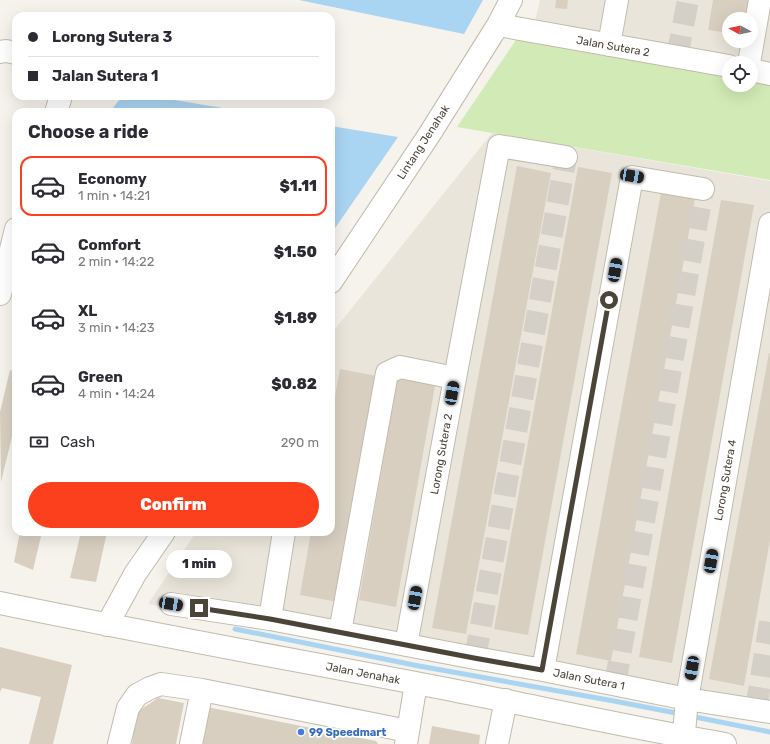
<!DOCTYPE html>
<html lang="en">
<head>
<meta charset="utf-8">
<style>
  body { margin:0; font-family:Rubik,sans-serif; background:#f7f7f7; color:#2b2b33; height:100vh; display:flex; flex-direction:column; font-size:15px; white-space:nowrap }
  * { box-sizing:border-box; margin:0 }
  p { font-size:13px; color:#7c7c81 }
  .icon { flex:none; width:22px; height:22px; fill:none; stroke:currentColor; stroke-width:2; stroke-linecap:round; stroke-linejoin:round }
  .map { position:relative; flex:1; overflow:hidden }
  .details { position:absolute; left:12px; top:108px; width:323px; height:428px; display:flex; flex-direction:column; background:#fff; border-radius:12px; box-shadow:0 4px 16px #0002 }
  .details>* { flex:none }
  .top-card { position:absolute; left:12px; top:12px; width:323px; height:88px; border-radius:12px; box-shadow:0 4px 16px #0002; display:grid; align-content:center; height:88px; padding:0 16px; background:#fff }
  .needle { width:26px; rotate:278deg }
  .tools { position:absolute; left:722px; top:12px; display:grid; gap:8px }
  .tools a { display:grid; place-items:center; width:36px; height:36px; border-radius:50%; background:#fff; box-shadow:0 4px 16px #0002; font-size:20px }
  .end { position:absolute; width:18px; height:18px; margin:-9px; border:5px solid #4b4439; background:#fff; box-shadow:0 0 0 2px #fff }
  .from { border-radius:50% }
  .bubble { position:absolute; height:28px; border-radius:14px; background:#fff; box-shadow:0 4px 16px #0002; font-size:13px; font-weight:800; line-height:28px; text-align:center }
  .car { position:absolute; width:12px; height:24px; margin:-12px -6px; border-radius:5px; box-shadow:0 0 3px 1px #0007; background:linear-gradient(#222 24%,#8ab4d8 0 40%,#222 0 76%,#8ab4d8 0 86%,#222 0) }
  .top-card b { display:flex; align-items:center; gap:14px; height:38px; font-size:15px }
  .top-card b+b { border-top:1px solid #e1e1e2 }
  .top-card i { width:10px; height:10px; background:#2b2b33 }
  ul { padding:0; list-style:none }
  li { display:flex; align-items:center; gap:12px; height:60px; margin:0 8px 6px; padding:0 8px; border:2px solid transparent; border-radius:12px }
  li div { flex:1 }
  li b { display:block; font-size:15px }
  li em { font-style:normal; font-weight:800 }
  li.on { border-color:#fc3f1d }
  li>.icon { width:36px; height:36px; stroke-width:1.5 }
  h2 { padding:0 16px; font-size:18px; line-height:48px }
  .pay { display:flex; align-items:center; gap:10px; height:44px; padding:0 16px; font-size:15px }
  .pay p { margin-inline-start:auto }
  .primary-button { display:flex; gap:8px; margin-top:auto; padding:8px 16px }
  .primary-button a { flex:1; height:46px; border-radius:24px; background:#fc3f1d; color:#fff; font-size:16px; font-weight:800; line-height:46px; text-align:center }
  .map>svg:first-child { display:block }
  .residential { fill:#eae5da; fill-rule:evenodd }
  .green { fill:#d2eab5 }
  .water { fill:#a9d4f2 }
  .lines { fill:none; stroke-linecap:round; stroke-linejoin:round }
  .stream { stroke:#a9d4f2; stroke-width:5 }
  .building { fill:#d8cfc1 }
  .minor-tunnel { stroke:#d4d0c8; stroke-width:22; stroke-dasharray:22 11; stroke-linecap:butt }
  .minor-casing { stroke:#c2bbae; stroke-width:24 }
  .minor { stroke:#fff; stroke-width:22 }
  .route { stroke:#4b4439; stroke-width:5 }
  .shop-dot { fill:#3f7fe0; stroke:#fff; stroke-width:1.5 }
  .labels { text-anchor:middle; stroke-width:3.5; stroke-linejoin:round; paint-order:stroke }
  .street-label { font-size:11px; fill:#4b4439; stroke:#fff }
  .shop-label { font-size:11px; font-weight:bold; fill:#366cbe; stroke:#fff; text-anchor:start }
</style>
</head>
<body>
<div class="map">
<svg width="770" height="744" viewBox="0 0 770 744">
  <rect width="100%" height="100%" fill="#f6f3ec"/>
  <!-- residential -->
  <path class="residential" d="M 540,0 L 770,0 L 770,87 L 751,63 L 530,42 ZM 729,19 L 751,19 L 751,41 L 729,41 Z
    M 492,133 L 770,181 L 770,715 L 148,604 L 196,532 L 331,532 L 331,334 Z"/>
  <!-- green -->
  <path class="green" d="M 520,34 L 729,75 L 729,85 L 751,85 L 751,79 L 770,83 L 770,180 L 457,127 Z"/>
  <!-- water -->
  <path class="water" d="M 299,0 L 483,0 L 464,34 Z
    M 122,96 L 150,96 L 247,112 L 110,112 Z
    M 331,126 L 398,137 L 331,234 Z"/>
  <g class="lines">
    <!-- stream -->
    <path class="stream" d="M 235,629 L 419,666 L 614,701 L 681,714
      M 690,716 L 770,732"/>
  </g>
  <!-- building -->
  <path class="building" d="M 556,0 L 568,0 L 567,9 L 555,8 Z
    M 713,0 L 752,0 L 748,19 L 729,19 L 729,33 L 708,30 Z
    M 517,166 L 551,173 L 466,634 L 432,628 Z
    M 578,167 L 612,173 L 528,635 L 494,629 Z
    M 661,193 L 695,199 L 611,661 L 576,654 Z
    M 721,200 L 754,205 L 672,663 L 639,657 Z
    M 769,353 L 770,353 L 770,540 L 744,686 L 709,679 Z
    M 340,369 L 377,376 L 338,602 L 300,595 L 311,532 L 331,532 L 331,418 Z
    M 10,370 L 16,372 L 16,420 L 1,482 L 0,412 Z
    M 398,374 L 436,380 L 396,607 L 359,600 Z
    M 20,532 L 42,532 L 33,570 L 14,562 Z
    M 81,532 L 107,532 L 96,582 L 70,578 Z
    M 0,647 L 72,665 L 53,744 L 29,744 L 41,697 L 2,688 L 0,692 Z
    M 158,698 L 184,703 L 176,744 L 132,744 L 137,712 Z
    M 202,706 L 376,741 L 378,744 L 194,744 Z
    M 432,726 L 480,735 L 479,744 L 429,744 Z"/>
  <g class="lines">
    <!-- minor-tunnel -->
    <path class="minor-tunnel" d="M 677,57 L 688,0
      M 475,658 L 566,157
      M 615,684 L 703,189
      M 756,709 L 770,622"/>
    <defs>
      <path id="minor" d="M 498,25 L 729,66
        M 609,45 L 617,0
        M 0,52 L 6,51 L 16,53
        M 749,63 L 760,0
        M 751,70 L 770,74
        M 56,112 L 61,96
        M 331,282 L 429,135 L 498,25 L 511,0
        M 0,294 L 16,229
        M 0,603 C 150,634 301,661 452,690 C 543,708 634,728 725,744
        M 171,604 L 270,619 L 475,658 L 543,670 L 687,699 L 770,712
        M 270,619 L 284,532
        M 107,625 L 135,574 L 164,532
        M 340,632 L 387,373 L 400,367 L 455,378
        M 406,645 L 455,378 L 499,146 L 566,157
        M 543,670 L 632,177 L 703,189
        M 119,744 L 128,708 L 137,695 L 150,688 L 161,684 L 202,690 L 408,731
        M 191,744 L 202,690
        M 406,744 L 416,683
        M 497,744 L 506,700
        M 683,744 L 687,699 L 770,224"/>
    </defs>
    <!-- minor casing -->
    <use href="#minor" class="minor-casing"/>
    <!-- minor -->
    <use href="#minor" class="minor"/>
  </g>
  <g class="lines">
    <!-- route -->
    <path class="route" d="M 199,608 L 270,619 L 474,658 L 542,670 L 609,300"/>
  </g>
  <!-- markers -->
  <circle class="shop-dot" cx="301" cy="732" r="4"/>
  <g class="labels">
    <!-- street labels -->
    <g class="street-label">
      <text transform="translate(613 46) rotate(10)" y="4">Jalan Sutera 2</text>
      <text transform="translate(423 142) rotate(-57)" y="4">Lintang Jenahak</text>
      <text transform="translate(441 454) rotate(-80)" y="4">Lorong Sutera 2</text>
      <text transform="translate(725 480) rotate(-80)" y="4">Lorong Sutera 4</text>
      <text transform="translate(363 673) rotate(11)" y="4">Jalan Jenahak</text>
      <text transform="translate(589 679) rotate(11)" y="4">Jalan Sutera 1</text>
    </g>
    <!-- shop labels -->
    <g class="shop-label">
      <text x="309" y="736">99 Speedmart</text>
    </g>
  </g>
</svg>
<div class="tools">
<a><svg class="needle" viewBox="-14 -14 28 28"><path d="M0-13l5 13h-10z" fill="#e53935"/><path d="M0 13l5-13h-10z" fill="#7c7c81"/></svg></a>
<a><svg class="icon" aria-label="locate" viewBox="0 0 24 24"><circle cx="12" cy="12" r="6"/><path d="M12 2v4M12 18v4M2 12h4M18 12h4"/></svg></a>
</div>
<i class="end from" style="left:609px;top:300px"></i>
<i class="end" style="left:199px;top:608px"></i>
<div class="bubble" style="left:166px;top:550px;width:66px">1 min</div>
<i class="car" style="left:632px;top:176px;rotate:100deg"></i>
<i class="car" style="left:615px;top:270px;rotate:10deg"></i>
<i class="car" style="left:452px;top:393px;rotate:10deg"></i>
<i class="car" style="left:711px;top:561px;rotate:10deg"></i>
<i class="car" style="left:415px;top:598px;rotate:10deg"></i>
<i class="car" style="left:171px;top:604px;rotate:99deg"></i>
<i class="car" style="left:692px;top:668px;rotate:190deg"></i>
<div class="top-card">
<b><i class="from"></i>Lorong Sutera 3</b>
<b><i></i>Jalan Sutera 1</b>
</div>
<section class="details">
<h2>Choose a ride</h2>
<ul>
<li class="on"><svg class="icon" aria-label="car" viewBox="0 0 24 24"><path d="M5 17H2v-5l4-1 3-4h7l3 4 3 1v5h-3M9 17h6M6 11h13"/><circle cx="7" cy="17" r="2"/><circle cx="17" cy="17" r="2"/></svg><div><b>Economy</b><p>1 min · 14:21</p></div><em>$1.11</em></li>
<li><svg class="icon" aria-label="car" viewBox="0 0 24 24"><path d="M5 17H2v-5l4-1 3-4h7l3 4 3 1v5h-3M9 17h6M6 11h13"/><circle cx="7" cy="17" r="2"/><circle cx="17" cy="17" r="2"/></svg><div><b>Comfort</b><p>2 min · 14:22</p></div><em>$1.50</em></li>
<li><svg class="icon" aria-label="car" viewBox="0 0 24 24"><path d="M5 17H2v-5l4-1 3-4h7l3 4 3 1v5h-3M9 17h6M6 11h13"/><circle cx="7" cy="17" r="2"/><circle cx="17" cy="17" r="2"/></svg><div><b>XL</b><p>3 min · 14:23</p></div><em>$1.89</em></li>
<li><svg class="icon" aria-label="car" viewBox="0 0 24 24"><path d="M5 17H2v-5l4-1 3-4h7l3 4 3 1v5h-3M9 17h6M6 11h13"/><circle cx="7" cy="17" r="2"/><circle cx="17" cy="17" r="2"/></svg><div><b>Green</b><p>4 min · 14:24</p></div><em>$0.82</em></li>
</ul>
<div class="pay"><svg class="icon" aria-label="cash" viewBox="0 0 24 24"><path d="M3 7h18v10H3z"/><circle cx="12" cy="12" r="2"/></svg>Cash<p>290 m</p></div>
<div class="primary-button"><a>Confirm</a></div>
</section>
</div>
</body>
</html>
